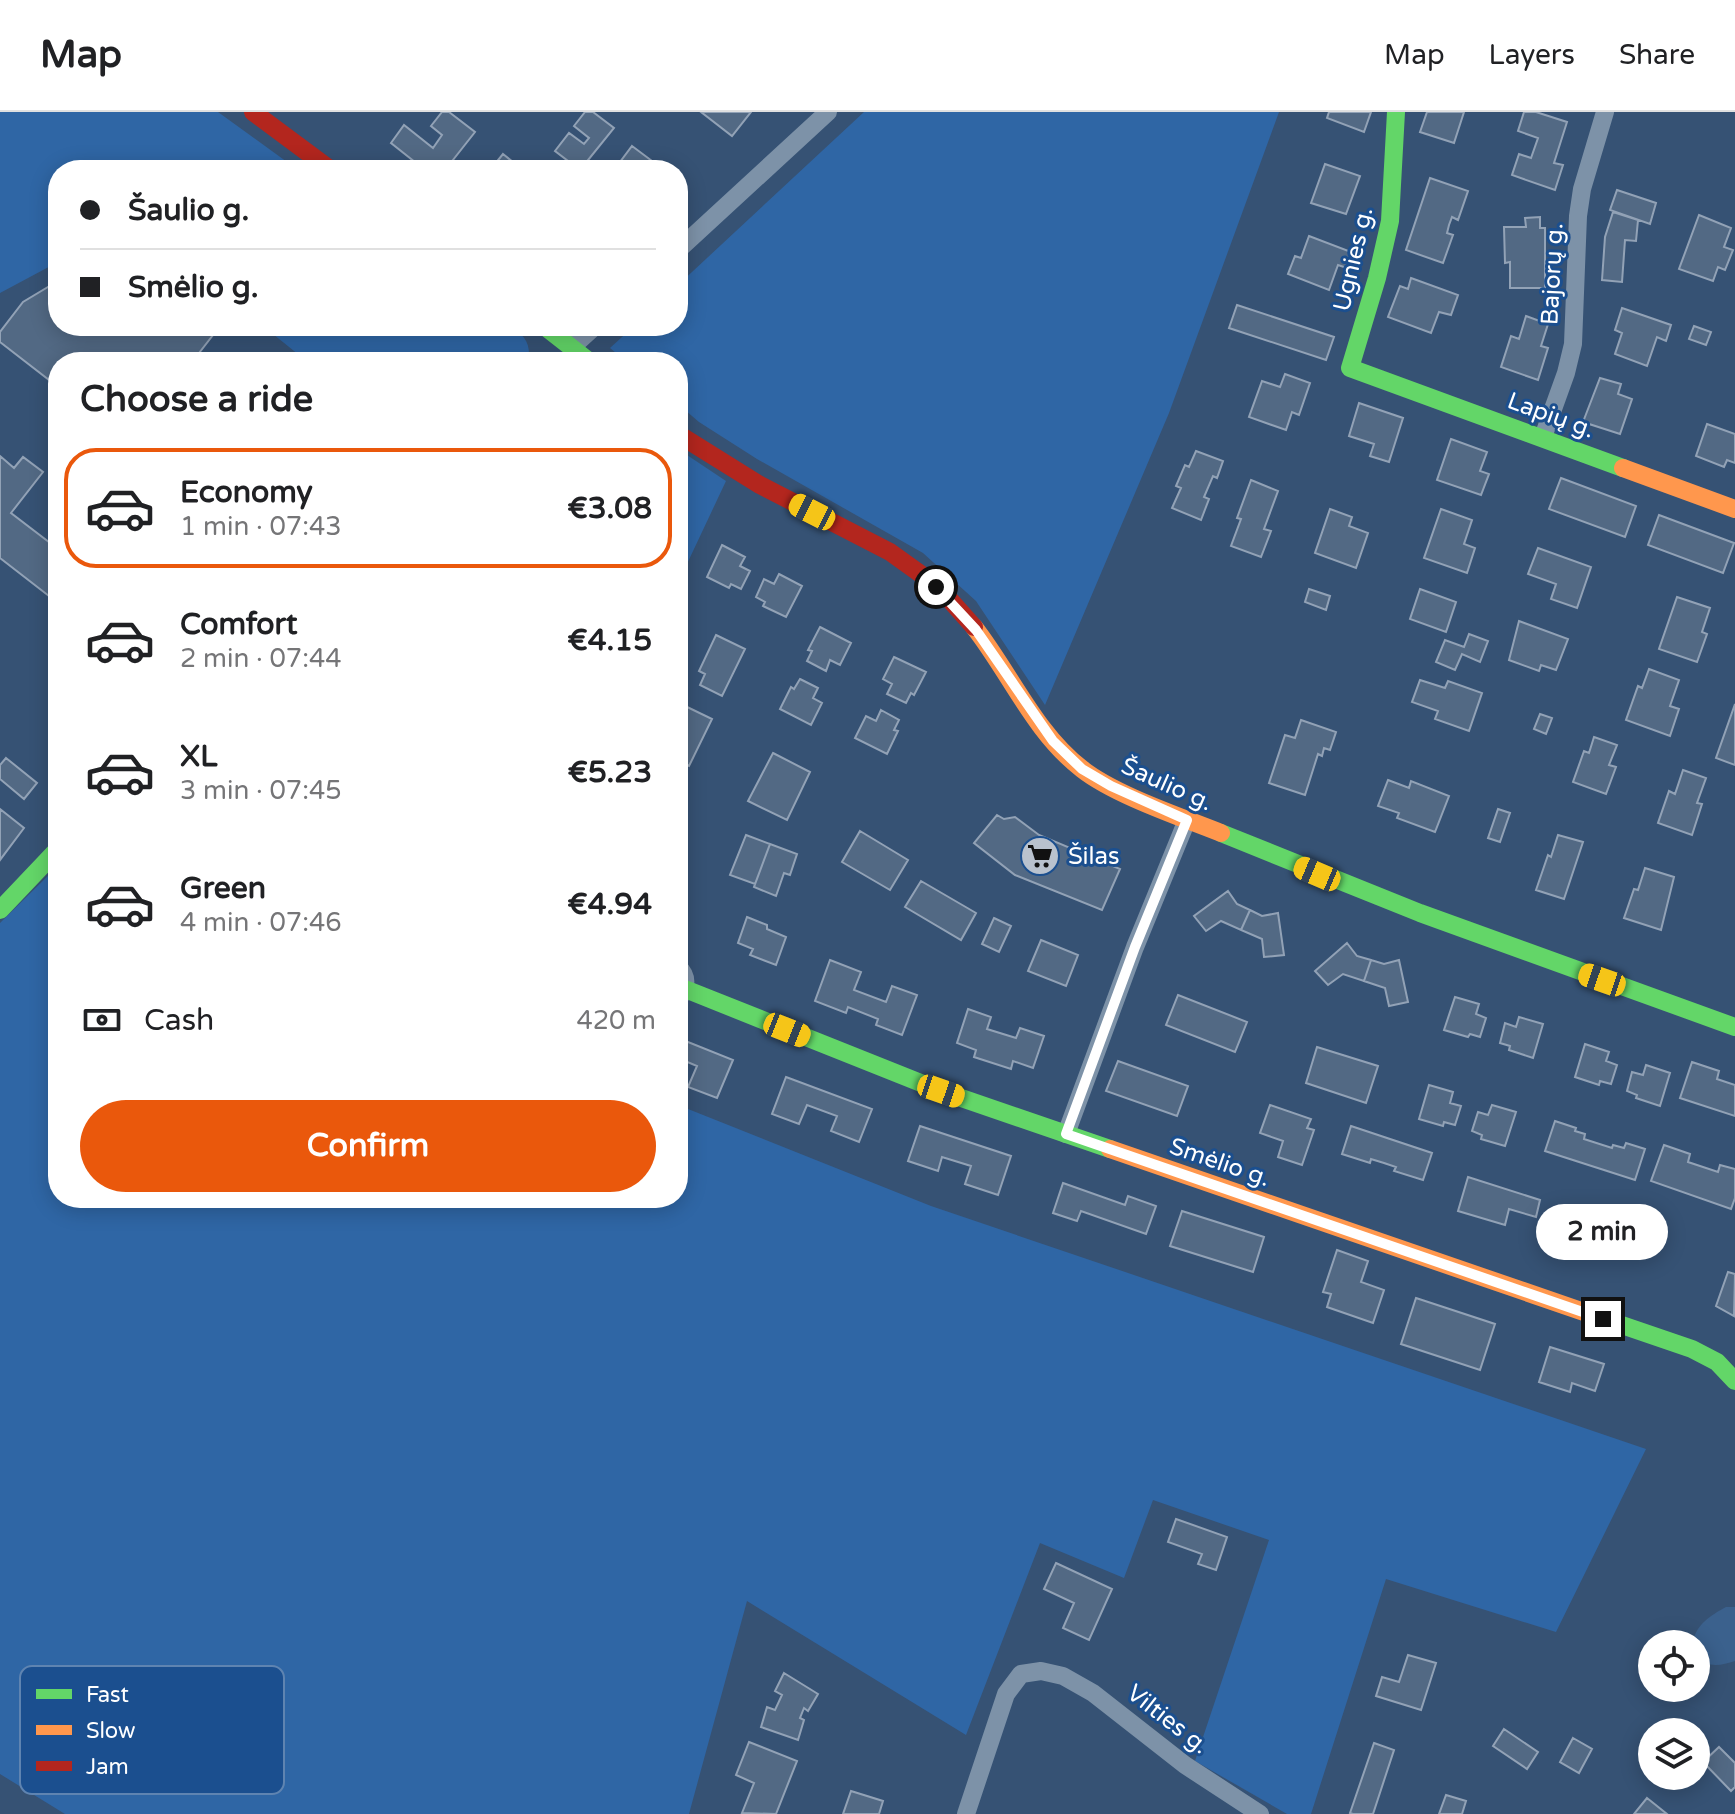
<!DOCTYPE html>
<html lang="en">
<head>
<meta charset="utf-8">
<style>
  body { margin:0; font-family:"Varela Round",sans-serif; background:#f6f6f6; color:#202124; height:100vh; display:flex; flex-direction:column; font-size:30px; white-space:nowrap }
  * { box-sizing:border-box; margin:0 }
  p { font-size:26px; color:#757577 }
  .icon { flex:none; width:44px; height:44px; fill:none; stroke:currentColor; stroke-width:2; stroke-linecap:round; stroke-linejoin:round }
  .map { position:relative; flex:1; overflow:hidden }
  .sheet { position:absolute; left:48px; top:240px; width:640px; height:856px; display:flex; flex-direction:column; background:#fff; border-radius:32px; box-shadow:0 4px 20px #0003 }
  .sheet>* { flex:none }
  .top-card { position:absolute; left:48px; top:48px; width:640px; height:176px; border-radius:32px; box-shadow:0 4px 20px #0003; display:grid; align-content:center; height:176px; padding:0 32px; background:#fff }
  .controls { position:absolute; left:1638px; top:1518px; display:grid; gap:16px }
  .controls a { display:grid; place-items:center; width:72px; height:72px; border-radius:50%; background:#fff; box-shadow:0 4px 20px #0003; font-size:40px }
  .end { position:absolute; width:36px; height:36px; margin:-18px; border:10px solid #fff; background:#111; box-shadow:0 0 0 4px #111 }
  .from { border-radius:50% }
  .bubble { position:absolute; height:56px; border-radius:28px; background:#fff; box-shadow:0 4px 20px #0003; font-size:26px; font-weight:700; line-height:56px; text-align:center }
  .car { position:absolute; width:24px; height:48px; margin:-24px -12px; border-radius:10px; box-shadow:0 0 6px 2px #0007; background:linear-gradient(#f5c518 24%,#345 0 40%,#f5c518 0 76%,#345 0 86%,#f5c518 0) }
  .top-card b { display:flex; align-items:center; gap:28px; height:76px; font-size:30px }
  .top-card b+b { border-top:2px solid #e0e0e0 }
  .top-card i { width:20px; height:20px; background:#202124 }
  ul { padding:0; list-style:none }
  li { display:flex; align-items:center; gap:24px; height:120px; margin:0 16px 12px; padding:0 16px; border:4px solid transparent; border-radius:32px }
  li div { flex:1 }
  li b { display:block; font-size:30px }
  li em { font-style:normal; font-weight:700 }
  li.selected { border-color:#ea580c }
  li>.icon { width:72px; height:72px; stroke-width:1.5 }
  h2 { padding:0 32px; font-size:36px; line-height:96px }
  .pay { display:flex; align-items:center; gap:20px; height:88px; padding:0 32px; font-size:30px }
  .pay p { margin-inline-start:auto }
  .button { display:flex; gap:16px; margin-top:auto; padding:16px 32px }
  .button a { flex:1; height:92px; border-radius:48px; background:#ea580c; color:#fff; font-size:32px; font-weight:700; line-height:92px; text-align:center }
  header { display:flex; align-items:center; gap:48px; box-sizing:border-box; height:112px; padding:0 40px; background:#fff; border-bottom:2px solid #e0e0e0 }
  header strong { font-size:38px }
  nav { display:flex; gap:44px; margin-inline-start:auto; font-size:28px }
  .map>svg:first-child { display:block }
  .green { fill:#2f66a5 }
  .water { fill:#3b618d }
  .building { fill:#526984; stroke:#92a2b6; stroke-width:2 }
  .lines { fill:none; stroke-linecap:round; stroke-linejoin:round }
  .street { stroke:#7d92a8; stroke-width:18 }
  .fast { stroke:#63d668; stroke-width:18 }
  .slow { stroke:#ff974d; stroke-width:18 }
  .jam { stroke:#b3261e; stroke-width:18 }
  .route { stroke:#fff; stroke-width:10 }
  .labels { text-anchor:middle; stroke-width:6; stroke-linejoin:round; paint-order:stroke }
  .street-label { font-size:24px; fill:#fff; stroke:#1b4f8f }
  .poi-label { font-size:24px; fill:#fff; stroke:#1b4f8f; text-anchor:start }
  .key { fill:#1b4f8f; stroke:#5f84b1; stroke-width:2 }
  .key-label { font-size:22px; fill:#fff }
</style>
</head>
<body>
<header>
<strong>Map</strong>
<nav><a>Map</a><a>Layers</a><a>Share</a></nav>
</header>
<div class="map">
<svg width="1735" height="1702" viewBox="0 0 1735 1702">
  <rect width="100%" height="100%" fill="#365274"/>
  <!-- green -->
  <path class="green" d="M 0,0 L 218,0 L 298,58 L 58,58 L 58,150 L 0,181 Z
    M 864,0 L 1279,0 L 1169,301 L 1045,593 L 976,489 L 923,441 L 757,347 L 699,310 L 678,292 L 678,250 L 627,250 L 610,236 L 634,214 L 678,214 L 678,173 Z
    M 263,214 L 510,214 C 524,223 530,230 529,246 L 525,250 L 298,250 L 299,243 Z
    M 678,337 L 726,369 L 678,471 Z
    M 58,754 L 58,1086 L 678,1086 L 678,993 L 931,1094 L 1646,1337 L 1556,1520 L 1386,1467 L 1311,1702 L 1287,1702 L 1195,1649 L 1269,1428 L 1153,1388 L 1124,1466 L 1040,1431 L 966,1623 L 747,1489 L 689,1702 L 65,1702 L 0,1662 L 0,811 Z"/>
  <!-- water -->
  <path class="water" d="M 1726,1495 L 1735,1495 L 1735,1549 C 1720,1554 1707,1556 1696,1544 L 1696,1532 L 1693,1532 C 1694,1514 1711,1503 1726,1495 Z"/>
  <!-- building -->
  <path class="building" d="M 442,0 L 449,0 L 475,20 L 445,58 L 425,58 L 391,31 L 404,13 L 433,36 L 442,23 L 431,14 Z
    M 585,0 L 593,0 L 614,16 L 580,58 L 555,39 L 569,21 L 584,32 L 589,26 L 574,14 Z
    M 701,0 L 751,0 L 732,24 Z
    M 1329,0 L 1371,0 L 1364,20 L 1327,6 Z
    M 1427,0 L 1464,0 L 1454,31 L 1420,20 Z
    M 1524,0 L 1536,0 L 1567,10 L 1554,51 L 1563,53 L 1555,78 L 1512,63 L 1519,42 L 1531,46 L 1538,26 L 1518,19 Z
    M 632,34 L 664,58 L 614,58 Z
    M 503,42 L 523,58 L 490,58 Z
    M 1325,52 L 1360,64 L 1346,102 L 1311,91 Z
    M 1430,66 L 1468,79 L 1458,108 L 1452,105 L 1449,113 L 1447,121 L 1453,123 L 1443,151 L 1406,138 Z
    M 1617,78 L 1656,91 L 1650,112 L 1610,98 Z
    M 1613,100 L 1638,108 L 1636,129 L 1625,128 L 1622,170 L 1602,168 L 1605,125 Z
    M 1699,103 L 1731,116 L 1724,135 L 1733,138 L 1725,158 L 1718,155 L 1713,169 L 1679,157 Z
    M 1540,105 L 1540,116 L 1545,116 L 1545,176 L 1510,176 L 1510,150 L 1505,151 L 1504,115 L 1526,115 L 1525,106 Z
    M 1309,124 L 1359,143 L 1353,158 L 1338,153 L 1329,178 L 1288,162 L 1295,144 L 1301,146 Z
    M 1411,166 L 1458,183 L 1451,203 L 1439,200 L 1431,221 L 1388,205 L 1400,174 L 1408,177 Z
    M 58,169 L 58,214 L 220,214 L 192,250 L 58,250 L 58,264 L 53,271 L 0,230 L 0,220 L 23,190 Z
    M 1237,193 L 1334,225 L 1326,248 L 1229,216 Z
    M 1622,196 L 1671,213 L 1666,229 L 1657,225 L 1647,254 L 1615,242 L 1622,221 L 1615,218 Z
    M 1526,204 L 1548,212 L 1541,234 L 1548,236 L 1538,268 L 1501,255 L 1511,224 L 1519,227 Z
    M 1694,214 L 1711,220 L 1706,233 L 1689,227 Z
    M 1285,262 L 1310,271 L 1299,303 L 1292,300 L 1286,318 L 1249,305 L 1262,269 L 1280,275 Z
    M 1600,266 L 1621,272 L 1618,282 L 1632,287 L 1620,322 L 1583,310 Z
    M 1359,291 L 1403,306 L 1389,350 L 1370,344 L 1374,332 L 1349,324 Z
    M 1707,312 L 1735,322 L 1735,351 L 1727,348 L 1724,355 L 1696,344 Z
    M 1451,327 L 1487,340 L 1480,359 L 1489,362 L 1481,383 L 1437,368 Z
    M 1196,339 L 1223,349 L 1217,366 L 1213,364 L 1204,385 L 1209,387 L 1201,408 L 1172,396 L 1181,376 L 1176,374 L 1185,353 L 1189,355 Z
    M 0,344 L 14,356 L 23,345 L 43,360 L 11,401 L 58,437 L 58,491 L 0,446 Z
    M 1561,366 L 1636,394 L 1625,425 L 1549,397 Z
    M 1251,368 L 1278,379 L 1264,417 L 1271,419 L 1261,445 L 1231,434 L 1241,407 L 1237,406 Z
    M 1330,397 L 1352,405 L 1349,414 L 1368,421 L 1356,456 L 1315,441 Z
    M 1441,397 L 1472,408 L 1464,432 L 1475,436 L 1467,461 L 1424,446 Z
    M 1659,403 L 1734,431 L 1723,461 L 1648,433 Z
    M 722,433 L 745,445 L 740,454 L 750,459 L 741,477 L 731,472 L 729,476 L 707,465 Z
    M 1538,436 L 1591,455 L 1577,496 L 1551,487 L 1556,472 L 1528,462 Z
    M 779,462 L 802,474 L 786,505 L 763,494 L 765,490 L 756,485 L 764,467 L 774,472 Z
    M 1309,477 L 1330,484 L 1326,498 L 1305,490 Z
    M 1420,477 L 1456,490 L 1446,520 L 1410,507 Z
    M 1677,485 L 1710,496 L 1702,520 L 1707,522 L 1697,550 L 1659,537 Z
    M 1519,509 L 1568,527 L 1556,558 L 1541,553 L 1539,559 L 1509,548 Z
    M 820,515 L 851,531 L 840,553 L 830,548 L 826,559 L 807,549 L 812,539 L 808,538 Z
    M 1469,522 L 1488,529 L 1480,550 L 1462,542 L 1455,558 L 1436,550 L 1445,528 L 1464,535 Z
    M 716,523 L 745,537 L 722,584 L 700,573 L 705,562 L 699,559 Z
    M 894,545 L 926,560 L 914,583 L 911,581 L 906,591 L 887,582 L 892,572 L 883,567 Z
    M 1649,557 L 1679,568 L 1670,594 L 1679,597 L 1670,624 L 1626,608 L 1638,574 L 1642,576 Z
    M 800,567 L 818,576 L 813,586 L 822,591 L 811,613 L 780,597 L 791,575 L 794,577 Z
    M 1420,568 L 1445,576 L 1448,569 L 1482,581 L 1469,619 L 1435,607 L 1438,599 L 1412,590 Z
    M 1735,592 L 1735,653 L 1716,646 Z
    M 683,593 L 712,607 L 689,654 L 678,649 L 678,603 Z
    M 881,598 L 899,608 L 894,618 L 898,619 L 887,642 L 855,626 L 866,604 L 876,609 Z
    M 1540,602 L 1552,606 L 1546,622 L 1534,617 Z
    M 1301,608 L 1336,620 L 1330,638 L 1324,636 L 1322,644 L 1318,642 L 1305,683 L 1269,671 L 1285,623 L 1295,626 Z
    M 1594,625 L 1617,633 L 1609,653 L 1616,655 L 1606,682 L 1573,670 L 1584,639 L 1589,641 Z
    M 773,641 L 810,660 L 787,708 L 748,689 Z
    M 6,646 L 37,671 L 24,687 L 0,667 L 0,653 Z
    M 1683,658 L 1706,666 L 1697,691 L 1702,692 L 1692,723 L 1658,711 L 1669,679 L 1675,682 Z
    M 1388,668 L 1409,676 L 1411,669 L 1449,684 L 1435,720 L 1397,706 L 1399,701 L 1378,694 Z
    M 0,697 L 24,716 L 0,748 Z
    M 1498,697 L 1510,701 L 1500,730 L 1488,726 Z
    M 997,703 L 1004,707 L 1015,705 L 1039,723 L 1120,757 L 1102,798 L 1015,763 L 974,731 Z
    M 860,719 L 908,748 L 890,778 L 842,750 Z
    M 746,723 L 770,732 L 755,772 L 730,763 Z
    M 1558,723 L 1583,730 L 1564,787 L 1536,778 L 1548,743 L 1551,745 Z
    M 770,732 L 797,742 L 790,763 L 784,761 L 776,784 L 754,775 Z
    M 1645,756 L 1674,765 L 1661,818 L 1624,806 L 1634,777 L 1638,778 Z
    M 921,769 L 976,801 L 961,828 L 905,795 Z
    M 1228,779 L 1237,792 L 1250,798 L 1241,818 L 1221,809 L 1206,819 L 1194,804 Z
    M 1250,798 L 1262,804 L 1278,801 L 1284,843 L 1264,845 L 1262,827 L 1241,818 Z
    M 747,805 L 767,813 L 767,817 L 786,825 L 776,853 L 750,843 L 753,837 L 738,831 Z
    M 994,806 L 1011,814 L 999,840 L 982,832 Z
    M 1041,828 L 1078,843 L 1066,874 L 1028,859 Z
    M 1347,831 L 1357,844 L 1371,848 L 1364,869 L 1343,862 L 1328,873 L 1315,859 Z
    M 830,848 L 861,860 L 854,878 L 886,890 L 892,874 L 917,883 L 902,923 L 876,913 L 878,907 L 848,895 L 846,901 L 815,889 Z
    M 1371,848 L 1384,852 L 1399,848 L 1408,890 L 1389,894 L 1385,876 L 1364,869 Z
    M 1178,883 L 1247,910 L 1235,940 L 1166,913 Z
    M 1455,885 L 1479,892 L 1476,902 L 1486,906 L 1480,925 L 1470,922 L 1468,925 L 1444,918 Z
    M 968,897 L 991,905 L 987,917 L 1016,926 L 1020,916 L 1044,924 L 1033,956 L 1013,949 L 1011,957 L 974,945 L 976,938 L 957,931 Z
    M 1519,905 L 1543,912 L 1533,946 L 1509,938 L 1510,934 L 1500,931 L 1505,911 L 1516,915 Z
    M 678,926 L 733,948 L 717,986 L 688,975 L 697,954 L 678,946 Z
    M 1585,932 L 1609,940 L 1606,949 L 1617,953 L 1611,972 L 1600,969 L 1599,973 L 1575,965 Z
    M 1317,935 L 1378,954 L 1366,991 L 1306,971 Z
    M 1118,949 L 1188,974 L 1177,1004 L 1106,979 Z
    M 1692,950 L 1719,959 L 1717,967 L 1735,973 L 1735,1004 L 1680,986 Z
    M 1646,953 L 1670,961 L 1660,994 L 1636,986 L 1637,983 L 1627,979 L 1632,960 L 1643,963 Z
    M 786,965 L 872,997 L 859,1030 L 831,1019 L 837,1004 L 807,993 L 799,1012 L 772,1002 Z
    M 1429,973 L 1453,980 L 1450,991 L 1461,994 L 1455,1013 L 1444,1010 L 1443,1014 L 1419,1007 Z
    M 1270,993 L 1311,1007 L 1307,1016 L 1314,1018 L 1302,1053 L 1278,1045 L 1283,1029 L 1260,1021 Z
    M 1492,993 L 1516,1000 L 1505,1034 L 1481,1027 L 1482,1023 L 1472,1019 L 1478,1000 L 1488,1003 Z
    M 1555,1009 L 1576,1016 L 1575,1019 L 1585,1022 L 1584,1027 L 1612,1036 L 1613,1033 L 1624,1036 L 1626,1031 L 1645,1037 L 1635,1068 L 1545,1039 Z
    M 920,1014 L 1011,1044 L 998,1083 L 965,1072 L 971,1054 L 942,1045 L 938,1059 L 908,1049 Z
    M 1351,1014 L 1432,1041 L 1423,1068 L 1394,1059 L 1396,1055 L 1384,1051 L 1371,1047 L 1370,1051 L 1342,1042 Z
    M 1664,1033 L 1690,1042 L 1688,1050 L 1718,1060 L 1720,1053 L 1735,1057 L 1735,1086 L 1731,1097 L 1651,1069 Z
    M 1468,1065 L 1540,1088 L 1536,1105 L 1509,1097 L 1505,1113 L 1458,1099 Z
    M 1063,1071 L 1125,1093 L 1128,1084 L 1156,1094 L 1146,1122 L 1081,1099 L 1077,1109 L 1053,1101 Z
    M 1182,1099 L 1264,1125 L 1253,1160 L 1170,1134 Z
    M 1337,1138 L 1368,1149 L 1361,1170 L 1384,1178 L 1373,1211 L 1327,1195 L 1331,1182 L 1323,1180 Z
    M 1728,1160 L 1735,1162 L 1734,1204 L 1716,1194 Z
    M 1416,1186 L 1495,1212 L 1480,1258 L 1401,1232 Z
    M 1550,1235 L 1604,1252 L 1595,1279 L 1572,1271 L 1570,1280 L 1539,1270 Z
    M 1176,1407 L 1227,1425 L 1216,1458 L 1198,1452 L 1202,1442 L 1168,1430 Z
    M 1056,1451 L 1112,1477 L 1089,1528 L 1063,1516 L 1074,1491 L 1044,1477 Z
    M 1408,1543 L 1436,1551 L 1421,1598 L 1376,1584 L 1382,1565 L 1399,1570 Z
    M 784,1561 L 818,1582 L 808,1599 L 804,1596 L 800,1606 L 804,1608 L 798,1628 L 761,1615 L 767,1595 L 775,1598 L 782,1583 L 775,1579 Z
    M 1504,1617 L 1538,1640 L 1527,1657 L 1493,1634 Z
    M 1573,1626 L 1592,1637 L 1579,1661 L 1560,1650 Z
    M 749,1630 L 797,1649 L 776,1702 L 742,1701 L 754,1671 L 736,1663 Z
    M 1374,1631 L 1394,1638 L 1373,1702 L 1353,1702 L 1350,1701 Z
    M 1719,1635 L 1735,1651 L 1735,1675 L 1731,1679 L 1703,1650 Z
    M 851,1679 L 883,1689 L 879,1702 L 843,1702 Z
    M 1446,1683 L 1466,1689 L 1462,1702 L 1439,1702 Z
    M 1647,1686 L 1667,1702 L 1634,1702 Z"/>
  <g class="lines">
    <!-- street -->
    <path class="street" d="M 678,138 L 828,0
      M 572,235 L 595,214
      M 1543,325 L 1566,261 L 1573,232 L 1578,104 L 1582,77 L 1605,0
      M 678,855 C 688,864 687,875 680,885
      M 1066,1022 L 1135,835 L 1187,708
      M 966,1702 L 1006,1582 L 1021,1562 L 1041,1559 L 1063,1564 L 1093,1581 L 1185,1653 L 1260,1702"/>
    <!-- fast -->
    <path class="fast" d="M 1396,0 L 1390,109 L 1377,166 L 1350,256 L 1623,356
      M 544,214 L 590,250
      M 1221,721 L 1420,801 L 1735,915
      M 0,798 L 58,737
      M 685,877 L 941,979 L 1110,1037
      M 1613,1210 L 1692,1237 L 1717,1250 L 1735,1269"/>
    <!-- slow -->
    <path class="slow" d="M 1623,356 L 1735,397
      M 974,515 C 1010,561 1035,621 1082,657 C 1115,683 1181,705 1221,721
      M 1110,1037 L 1613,1210"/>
    <!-- jam -->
    <path class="jam" d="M 253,0 L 331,58
      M 678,322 L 760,373 L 890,440 L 922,463 L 950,488 L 974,515"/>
  </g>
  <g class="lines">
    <!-- route -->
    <path class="route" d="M 936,475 L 976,518 L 1053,629 L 1082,657 L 1111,674 L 1187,708 L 1135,835 L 1066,1022 L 1603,1207"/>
  </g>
  <!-- icons -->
  <defs>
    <symbol id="supermarket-disc" viewBox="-11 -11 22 22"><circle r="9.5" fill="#b9c2ce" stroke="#1b4f8f"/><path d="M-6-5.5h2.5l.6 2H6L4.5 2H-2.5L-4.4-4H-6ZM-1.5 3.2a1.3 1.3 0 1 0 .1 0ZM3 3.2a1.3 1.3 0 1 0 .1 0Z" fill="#111"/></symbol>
  </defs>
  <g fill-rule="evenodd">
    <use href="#supermarket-disc" x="1018" y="722" width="44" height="44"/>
  </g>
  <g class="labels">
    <!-- street labels -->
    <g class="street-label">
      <text transform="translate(1353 147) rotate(-77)" y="8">Ugnies g.</text>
      <text transform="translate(1552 162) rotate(-87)" y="8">Bajorų g.</text>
      <text transform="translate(1551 303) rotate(20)" y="8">Lapių g.</text>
      <text transform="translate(1167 672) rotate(24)" y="8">Šaulio g.</text>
      <text transform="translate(1220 1050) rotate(19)" y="8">Smėlio g.</text>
      <text transform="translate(1168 1607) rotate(38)" y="8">Vilties g.</text>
    </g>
    <!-- poi labels -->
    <g class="poi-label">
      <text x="1068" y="752">Šilas</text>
    </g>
  </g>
  <!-- legend -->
  <rect x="20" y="1554" width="264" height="128" rx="12" class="key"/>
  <rect x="36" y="1577" width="36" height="10" fill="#63d668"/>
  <rect x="36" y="1613" width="36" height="10" fill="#ff974d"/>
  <rect x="36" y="1649" width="36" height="10" fill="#b3261e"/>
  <g class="key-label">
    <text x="86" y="1590">Fast</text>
    <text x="86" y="1626">Slow</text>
    <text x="86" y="1662">Jam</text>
  </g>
</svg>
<div class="controls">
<a><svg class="icon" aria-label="locate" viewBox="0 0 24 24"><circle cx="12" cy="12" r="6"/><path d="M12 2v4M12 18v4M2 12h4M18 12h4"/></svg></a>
<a><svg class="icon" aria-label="layers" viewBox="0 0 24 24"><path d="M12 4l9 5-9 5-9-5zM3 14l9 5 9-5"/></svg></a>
</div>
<i class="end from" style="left:936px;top:475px"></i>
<i class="end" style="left:1603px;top:1207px"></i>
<div class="bubble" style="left:1536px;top:1092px;width:132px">2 min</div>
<i class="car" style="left:812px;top:400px;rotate:297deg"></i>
<i class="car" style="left:1317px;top:762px;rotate:293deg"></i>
<i class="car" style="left:1602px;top:868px;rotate:289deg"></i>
<i class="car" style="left:787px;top:918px;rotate:112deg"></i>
<i class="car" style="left:941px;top:979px;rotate:109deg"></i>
<div class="top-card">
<b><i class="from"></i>Šaulio g.</b>
<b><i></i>Smėlio g.</b>
</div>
<section class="sheet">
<h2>Choose a ride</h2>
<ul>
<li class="selected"><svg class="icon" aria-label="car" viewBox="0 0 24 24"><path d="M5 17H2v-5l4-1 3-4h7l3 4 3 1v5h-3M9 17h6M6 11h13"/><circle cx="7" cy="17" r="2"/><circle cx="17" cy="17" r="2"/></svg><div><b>Economy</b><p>1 min · 07:43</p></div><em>€3.08</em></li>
<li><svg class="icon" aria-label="car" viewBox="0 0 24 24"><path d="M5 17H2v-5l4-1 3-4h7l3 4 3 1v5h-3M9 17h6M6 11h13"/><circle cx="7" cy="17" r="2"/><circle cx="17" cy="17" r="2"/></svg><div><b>Comfort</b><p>2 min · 07:44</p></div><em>€4.15</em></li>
<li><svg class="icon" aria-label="car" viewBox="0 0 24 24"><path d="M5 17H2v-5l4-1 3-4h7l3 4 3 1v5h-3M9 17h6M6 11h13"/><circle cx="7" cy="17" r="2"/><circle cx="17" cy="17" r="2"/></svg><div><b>XL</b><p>3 min · 07:45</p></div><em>€5.23</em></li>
<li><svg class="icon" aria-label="car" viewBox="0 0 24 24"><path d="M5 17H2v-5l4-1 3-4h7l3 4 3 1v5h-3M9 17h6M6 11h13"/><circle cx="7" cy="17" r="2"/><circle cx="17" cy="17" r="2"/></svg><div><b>Green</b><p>4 min · 07:46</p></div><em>€4.94</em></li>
</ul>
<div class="pay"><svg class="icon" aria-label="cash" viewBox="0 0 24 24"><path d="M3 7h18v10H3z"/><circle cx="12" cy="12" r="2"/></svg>Cash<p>420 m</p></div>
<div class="button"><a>Confirm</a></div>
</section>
</div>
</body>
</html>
